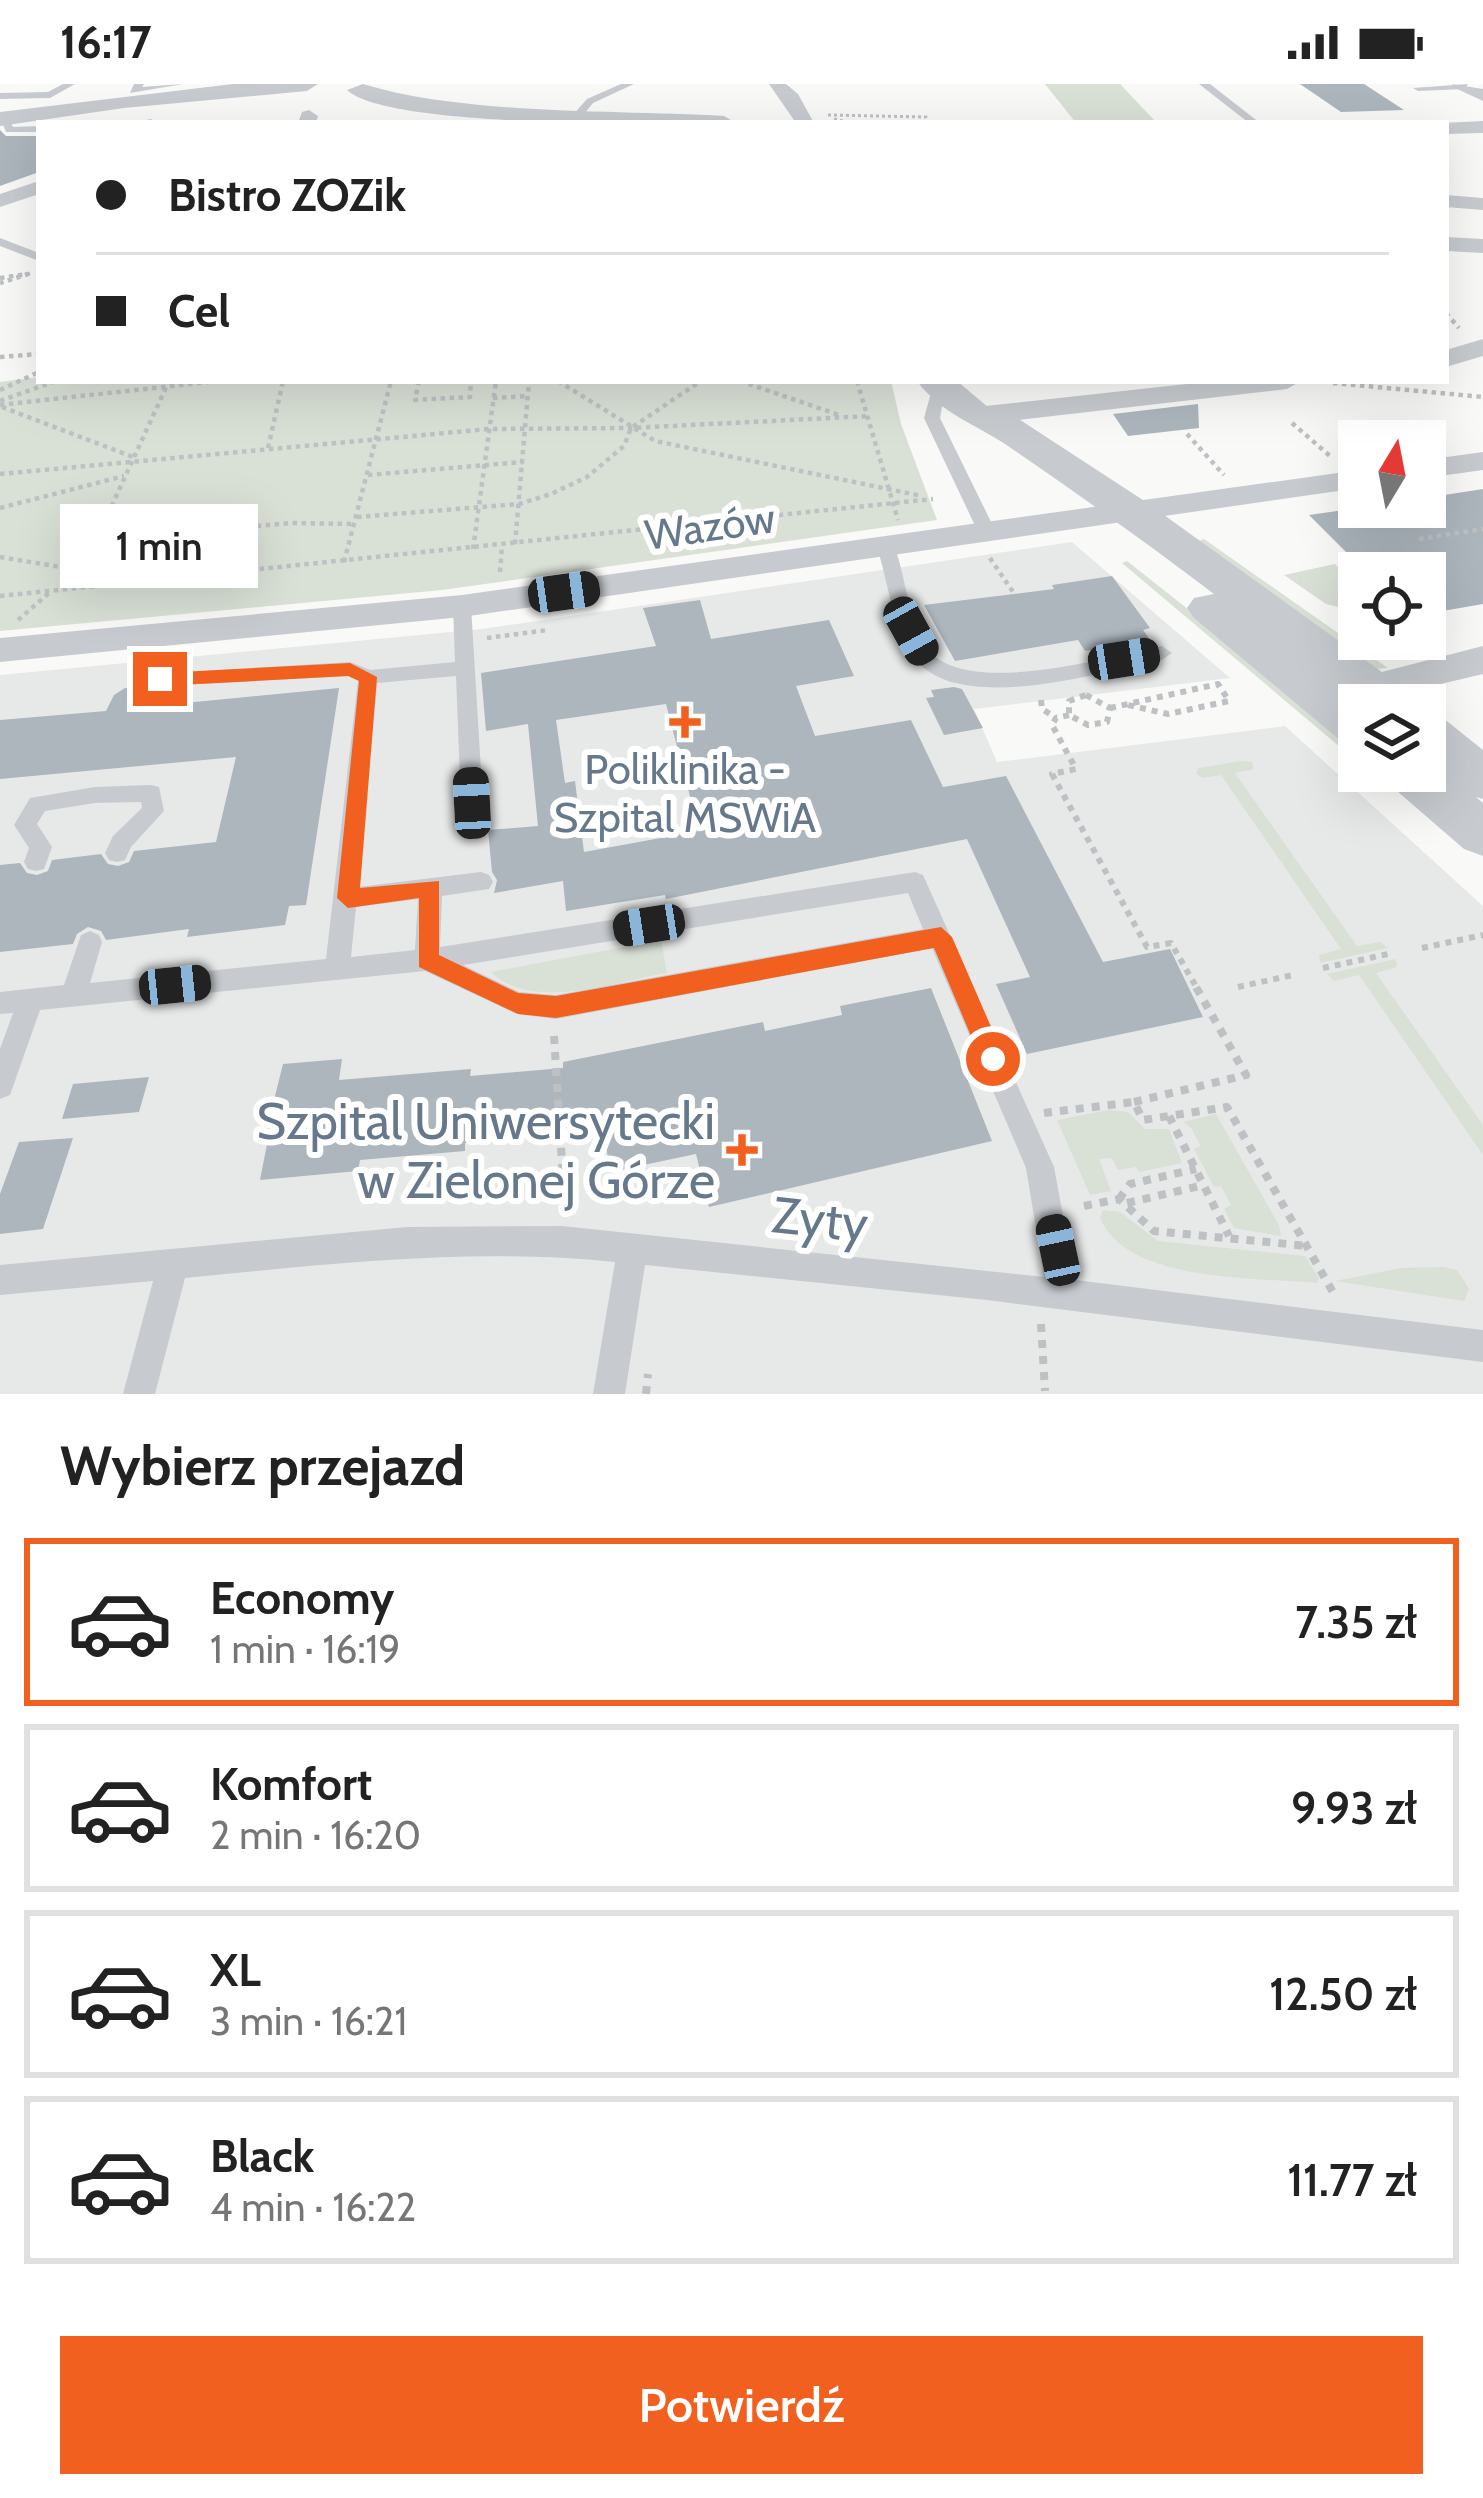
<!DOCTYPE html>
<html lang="pl">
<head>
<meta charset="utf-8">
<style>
  body { margin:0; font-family:Cabin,sans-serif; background:#f2f2f2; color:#222; height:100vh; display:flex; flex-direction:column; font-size:45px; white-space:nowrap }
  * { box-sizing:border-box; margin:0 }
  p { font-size:39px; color:#767676 }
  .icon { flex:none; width:66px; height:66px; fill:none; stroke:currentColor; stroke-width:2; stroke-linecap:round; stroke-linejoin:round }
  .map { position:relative; height:1310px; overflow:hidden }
  .drawer { display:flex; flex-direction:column; background:#fff; flex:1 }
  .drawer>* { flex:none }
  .guide { position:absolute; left:36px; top:36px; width:1413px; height:264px; border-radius:0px; box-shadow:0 12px 48px #0002; display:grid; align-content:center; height:264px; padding:0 60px; background:#fff }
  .needle { width:78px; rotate:10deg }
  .buttons { position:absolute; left:1338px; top:336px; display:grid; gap:24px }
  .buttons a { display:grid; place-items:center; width:108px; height:108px; border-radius:0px; background:#fff; box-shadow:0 12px 48px #0002; font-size:60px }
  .end { position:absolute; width:54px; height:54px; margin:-27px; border:15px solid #f2601f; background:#fff; box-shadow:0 0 0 6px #fff }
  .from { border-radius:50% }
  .bubble { position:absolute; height:84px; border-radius:0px; background:#fff; box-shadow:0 12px 48px #0002; font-size:39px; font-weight:600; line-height:84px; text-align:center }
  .car { position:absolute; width:36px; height:72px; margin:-36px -18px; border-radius:15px; box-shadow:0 0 9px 3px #0007; background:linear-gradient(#222 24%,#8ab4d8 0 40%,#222 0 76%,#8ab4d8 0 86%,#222 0) }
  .guide b { display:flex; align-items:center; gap:42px; height:114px; font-size:45px }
  .guide b+b { border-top:3px solid #e0e0e0 }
  .guide i { width:30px; height:30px; background:#222 }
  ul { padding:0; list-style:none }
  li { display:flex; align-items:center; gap:36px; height:168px; margin:0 24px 18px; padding:0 36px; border:6px solid #e0e0e0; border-radius:0px }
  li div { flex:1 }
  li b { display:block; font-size:45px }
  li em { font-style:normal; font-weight:600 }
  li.on { border-color:#f2601f }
  li>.icon { width:108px; height:108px; stroke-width:1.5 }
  h2 { padding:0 60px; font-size:54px; line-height:144px }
  .primary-button { display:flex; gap:24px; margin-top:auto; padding:24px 60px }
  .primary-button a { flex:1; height:138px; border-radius:0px; background:#f2601f; color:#fff; font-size:48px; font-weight:600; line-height:138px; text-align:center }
  .status { display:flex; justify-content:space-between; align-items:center; height:84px; padding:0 60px; background:#fff; direction:ltr }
  .status svg { height:33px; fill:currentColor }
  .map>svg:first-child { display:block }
  .built { fill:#e7e9e8 }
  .green { fill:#d9e0d6 }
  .building { fill:#adb6bd; fill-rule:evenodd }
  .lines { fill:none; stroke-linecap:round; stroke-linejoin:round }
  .path-far3 { stroke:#bec1c4; stroke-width:3; stroke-dasharray:3 3; stroke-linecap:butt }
  .path-far2 { stroke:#bec1c4; stroke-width:4.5; stroke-dasharray:4.5 4.5; stroke-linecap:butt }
  .path-far1 { stroke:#bec1c4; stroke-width:6; stroke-dasharray:6 6; stroke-linecap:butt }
  .path { stroke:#bec1c4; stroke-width:8; stroke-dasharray:8 8; stroke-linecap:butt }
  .service { fill:#c7cbcf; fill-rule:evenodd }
  .minor { fill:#c7cbcf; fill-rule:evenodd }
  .tertiary { fill:#c7cbcf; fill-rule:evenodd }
  .route { fill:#f2601f }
  .poi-dot { fill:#f2601f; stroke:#fff; stroke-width:4.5 }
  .labels { text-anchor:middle; stroke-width:12; stroke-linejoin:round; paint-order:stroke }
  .street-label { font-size:42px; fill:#66788b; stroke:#fff }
  .poi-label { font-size:42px; fill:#66788b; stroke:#fff }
  .near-poi-label { font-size:51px; fill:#66788b; stroke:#fff; text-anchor:end }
  .near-street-label { font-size:51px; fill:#66788b; stroke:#fff }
</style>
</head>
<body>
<div class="status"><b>16:17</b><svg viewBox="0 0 49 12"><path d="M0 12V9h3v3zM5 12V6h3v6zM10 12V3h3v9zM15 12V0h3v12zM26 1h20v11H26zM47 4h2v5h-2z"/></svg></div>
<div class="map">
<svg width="1483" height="1310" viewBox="0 0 1483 1310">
  <rect width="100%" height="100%" fill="#f9faf7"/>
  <!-- built -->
  <path class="built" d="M 1072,458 L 1230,594 L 974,625 L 997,678 L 1285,642 L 1483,822 L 1483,1310 L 0,1310 L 0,591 L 482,545 Z"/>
  <!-- green -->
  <path class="green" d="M 1045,0 L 1120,0 L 1155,37 L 1076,39 Z
    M 39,293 L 39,297 L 891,297 L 901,340 L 937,436 L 442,506 L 0,547 L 0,298 Z
    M 1204,455 L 1388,584 L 1375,585 L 1196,458 Z
    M 1127,477 L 1359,660 L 1359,679 L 1122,479 Z
    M 1335,480 L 1359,505 L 1359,528 L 1326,520 L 1284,491 Z
    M 1241,677 L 1252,678 L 1254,685 L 1235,689 L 1357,862 L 1380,858 L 1388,864 L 1320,879 L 1319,871 L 1341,865 L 1221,691 L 1203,694 L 1196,690 L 1198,684 Z
    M 661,856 L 667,889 C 618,897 531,929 491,888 Z
    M 1396,875 L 1397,883 L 1376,889 L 1483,1041 L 1483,1071 L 1359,891 L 1334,897 L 1327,890 Z
    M 1109,1026 L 1128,1028 L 1145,1045 L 1169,1045 L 1182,1079 L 1139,1088 L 1136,1083 L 1118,1086 L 1112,1074 L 1099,1075 L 1111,1107 L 1090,1111 L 1057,1036 Z
    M 1216,1030 L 1279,1141 L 1281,1152 L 1234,1144 L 1224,1125 L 1231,1121 L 1221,1102 L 1214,1103 L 1194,1065 L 1201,1062 L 1191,1044 L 1183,1038 Z
    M 1103,1126 L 1120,1128 L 1158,1157 L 1305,1172 L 1319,1194 L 1317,1199 C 1256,1193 1127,1199 1100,1134 Z
    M 1444,1183 L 1457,1186 L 1469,1205 L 1464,1217 L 1335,1197 L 1401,1184 Z"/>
  <!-- building -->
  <path class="building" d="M 1300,0 L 1364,0 L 1404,26 L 1341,28 Z
    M 0,46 L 6,52 L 39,52 L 39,88 L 0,102 Z
    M 1198,320 L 1199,344 L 1128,352 L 1113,330 Z
    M 1483,405 L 1483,520 L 1425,530 L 1425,489 L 1367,489 L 1309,431 L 1365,423 L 1425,423 L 1425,414 Z
    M 1112,492 L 1150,544 L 1143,546 L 1150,556 L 1085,567 L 1078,556 L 955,577 L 924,521 L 1054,505 L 1052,501 Z
    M 700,516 L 711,555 L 829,536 L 854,592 L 796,602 L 815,652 L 911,636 L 943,703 L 1006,692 L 1103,878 L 1170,865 L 1203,933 L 1027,970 L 996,900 L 1030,893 L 967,755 L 666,815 L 665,811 L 566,827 L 563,797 L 494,809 L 497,796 L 492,788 L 488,746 L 538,742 L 528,640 L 486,647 L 481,589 L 656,562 L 643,524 ZM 666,620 L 699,747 L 584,768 L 575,697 L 565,699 L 556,636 Z
    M 149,602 L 152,604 L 144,623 L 339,604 L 306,821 L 289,822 L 285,841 L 187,853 L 189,845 L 106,856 L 101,847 L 88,843 L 77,850 L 73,860 L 0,868 L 0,781 L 20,779 L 27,789 L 37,791 L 48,787 L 52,776 L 101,770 L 108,780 L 118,782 L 129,778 L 134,767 L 216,758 L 236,673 L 0,695 L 0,636 L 106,627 L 114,611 L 125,604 Z
    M 954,603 L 962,605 L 983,644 L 944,651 L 926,614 L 934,613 L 931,606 Z
    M 931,904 L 992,1057 L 709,1123 L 696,1070 L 610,1088 L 604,1048 L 569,1056 L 568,1049 L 465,1059 L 465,1067 L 360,1076 L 358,1087 L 260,1096 L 268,1055 L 264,1056 L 283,980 L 342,975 L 339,996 L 471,985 L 470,992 L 563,984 L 563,978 L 763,938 L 765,947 L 842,931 L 840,922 Z
    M 149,993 L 139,1028 L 62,1035 L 73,1000 Z
    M 73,1054 L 43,1145 L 0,1150 L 0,1110 L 19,1058 Z"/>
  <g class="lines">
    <!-- path-far3 -->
    <path class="path-far3" d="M 828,31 L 926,33 L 929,39
      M 834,35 L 852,39
      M 1368,39 L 1431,38"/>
    <!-- path-far2 -->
    <path class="path-far2" d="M 0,194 L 28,190 L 0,199
      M 1446,229 L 1459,244
      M 0,273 L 39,270
      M 419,297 L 415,316 L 470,313 L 471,297
      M 558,297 L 655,357 L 922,412
      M 740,297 L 839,331
      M 857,297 L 898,436
      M 1333,299 L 1483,313
      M 0,306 L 39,288
      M 493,314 L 528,312
      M 0,317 L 56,297
      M 0,321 L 217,297
      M 2,323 L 133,373
      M 1292,339 L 1330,372
      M 1187,350 L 1224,391
      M 268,364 L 283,297
      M 0,390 L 489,345 L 631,344 L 870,332
      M 368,391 L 523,378
      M 0,424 L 124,392
      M 357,433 L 519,420 L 551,410 L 587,393 L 624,362 L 631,344 L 701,297
      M 684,442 L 691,461 L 697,460
      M 176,449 L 291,439 L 355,440
      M 688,452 L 736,445
      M 1419,455 L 1483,445
      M 515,460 L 529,297
      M 473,465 L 496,297
      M 0,473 L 79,486
      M 990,474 L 1015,511
      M 344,478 L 391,297
      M 500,488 L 502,462
      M 235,489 L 246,443
      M 74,504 L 169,297
      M 0,512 L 933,415
      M 18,536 L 49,509
      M 487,554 L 548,546"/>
    <!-- path-far1 -->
    <path class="path-far1" d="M 1086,611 L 1110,624 L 1107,638 L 1088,641 L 1069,631 L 1069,617 Z
      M 1041,616 L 1042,625 L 1056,634
      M 1110,624 L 1218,600 L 1229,617 L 1168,630 L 1128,621
      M 1069,631 L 1056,634 L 1052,641 L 1076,685 L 1052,690 L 1147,863 L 1171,859 L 1198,906
      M 1422,864 L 1483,851
      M 1323,884 L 1393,869
      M 1238,903 L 1293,891"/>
    <!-- path -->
    <path class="path" d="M 554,952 L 565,1127
      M 1134,1018 L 1246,991 L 1196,903
      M 1044,1029 L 1134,1018 L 1143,1036 L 1227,1023 L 1334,1210
      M 1169,1032 L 1229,1152
      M 1119,1115 L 1130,1100 L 1196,1085
      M 1127,1119 L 1204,1101
      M 1084,1122 L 1119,1115 L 1154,1147 L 1308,1162
      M 1041,1240 L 1045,1307
      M 646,1310 L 648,1290"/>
    <!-- service -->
    <path class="service" d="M 63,0 L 75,0 L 50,14 L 0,15 L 0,9 L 48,8 Z
      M 134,0 L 144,0 L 142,3 L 183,0 L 130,9 Z
      M 621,0 L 634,0 L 593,19 L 580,35 L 571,33 L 587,15 Z
      M 1199,0 L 1210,0 L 1260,39 L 1249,39 Z
      M 1468,0 L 1465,5 L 1418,7 L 1413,4 Z
      M 0,33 L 8,33 L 13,43 L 39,42 L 39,48 L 6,48 Z
      M 151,35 L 155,39 L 131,39 Z
      M 0,154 L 39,169 L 39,177 L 0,162 Z
      M 934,298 L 946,301 L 940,334 L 997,450 L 994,454 L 982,454 L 979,450 L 924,334 Z
      M 886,459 L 895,464 C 906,495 908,532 925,561 C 959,617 1107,573 1162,562 L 1172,569 L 1162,576 C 1100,588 954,634 912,571 C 891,539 889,499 877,464 Z
      M 462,516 L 471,522 L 483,719 L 480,725 L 464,725 L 461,719 L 456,592 L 377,599 L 358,803 L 481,788 L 489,791 L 493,798 L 489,805 L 442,812 L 440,863 L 915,788 L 923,791 L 1054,1083 L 1075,1196 L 1483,1246 L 1483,1278 L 987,1216 L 645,1181 L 625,1310 L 593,1310 L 615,1178 C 472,1163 328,1180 185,1194 L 155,1310 L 123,1310 L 153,1197 L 0,1211 L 0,1181 L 407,1143 L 562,1142 L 1044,1193 L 1026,1084 L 932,864 L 556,935 L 517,930 L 425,887 L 40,926 L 10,1011 L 0,1015 L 0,965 L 13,929 L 0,930 L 0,908 L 64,901 L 81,851 L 90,847 L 99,851 L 102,858 L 90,899 L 326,875 L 358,596 L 348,592 L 160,602 L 153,600 L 150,595 L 153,590 L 350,578 L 370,586 L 455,578 L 453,522 ZM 908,809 L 923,845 L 556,911 L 519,908 L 463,881 ZM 418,815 L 415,866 L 351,873 L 356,823 Z
      M 151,701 L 159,703 L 164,727 L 131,763 L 125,776 L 117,778 L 109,776 L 105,769 L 113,752 L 142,724 L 141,718 L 95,719 L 45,727 L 37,740 L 52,763 L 44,785 L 36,787 L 28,785 L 24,778 L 29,764 L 14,741 L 30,714 L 95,703 Z"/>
    <!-- minor -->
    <path class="minor" d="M 769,0 L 786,0 L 798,10 L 814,39 L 796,39 Z
      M 1452,0 L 1483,5 L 1483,17 L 1455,4 Z
      M 309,26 L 318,32 L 316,39 L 298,39 L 302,28 Z
      M 1483,37 L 1483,49 L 1446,50 L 1443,39 Z
      M 39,97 L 39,110 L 0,123 L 0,110 Z
      M 1446,111 L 1483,114 L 1483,126 L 1446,123 Z
      M 1446,153 L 1483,155 L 1483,169 L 1446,167 Z
      M 1483,255 L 1483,272 L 1446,283 L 1446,266 Z
      M 1214,297 L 1301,297 L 1287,305 L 976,341 L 962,332 L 976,323 Z
      M 1483,368 L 1483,386 L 1425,394 L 1425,376 Z
      M 1359,386 L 1359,404 L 462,533 L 0,578 L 0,554 L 462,511 Z
      M 1483,562 L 1483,590 L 1344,623 L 1331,619 L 1325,610 L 1331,601 Z"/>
    <!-- tertiary -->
    <path class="tertiary" d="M 233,0 L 318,0 L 307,7 L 124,24 L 0,42 L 0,28 Z
      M 363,0 C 464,31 615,26 724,32 L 736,39 C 668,39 389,45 347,6 Z
      M 917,297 L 957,297 L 989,324 L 1014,332 L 1146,418 L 1411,609 L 1418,621 L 1359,621 L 1359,662 L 1341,657 L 1194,534 L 1187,524 L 1194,514 L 1214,510 C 1147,459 1078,410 1008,362 C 976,340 941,330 917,297 Z
      M 1425,629 L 1443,634 L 1483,666 L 1483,715 L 1476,713 L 1483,719 L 1483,772 L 1464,765 L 1390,701 L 1383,687 L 1425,687 Z"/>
  </g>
  <!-- route -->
  <path class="route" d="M 350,579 L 377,593 L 360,804 L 439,797 L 439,871 L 518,909 L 556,912 L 941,843 L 952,853 L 1005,975 L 1002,983 L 984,983 L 934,864 L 556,934 L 518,930 L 419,883 L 419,814 L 348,824 L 337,814 L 359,597 L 348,592 L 160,602 L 151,595 L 160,589 Z"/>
  <!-- markers -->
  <g class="poi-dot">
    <path d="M679 620h12v12h12v12h-12v12h-12v-12h-12v-12h12z"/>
    <path d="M736 1048h12v12h12v12h-12v12h-12v-12h-12v-12h12z"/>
  </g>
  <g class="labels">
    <!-- street labels -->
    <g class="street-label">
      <text transform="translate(710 442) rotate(-8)" y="15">Wazów</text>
    </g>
    <!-- poi labels -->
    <g class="poi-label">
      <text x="685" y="700">Poliklinika -<tspan x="685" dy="48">Szpital MSWiA</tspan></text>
    </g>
    <!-- near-poi labels -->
    <g class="near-poi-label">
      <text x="715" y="1055">Szpital Uniwersytecki<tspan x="715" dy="59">w Zielonej Górze</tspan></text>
    </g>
    <!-- near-street labels -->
    <g class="near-street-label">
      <text transform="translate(820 1135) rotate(6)" y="18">Zyty</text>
    </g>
  </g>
</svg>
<div class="buttons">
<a><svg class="needle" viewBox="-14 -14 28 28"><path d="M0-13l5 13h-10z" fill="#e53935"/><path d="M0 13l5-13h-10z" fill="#767676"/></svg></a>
<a><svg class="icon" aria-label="locate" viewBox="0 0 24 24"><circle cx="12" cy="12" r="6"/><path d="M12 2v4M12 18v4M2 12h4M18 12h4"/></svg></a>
<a><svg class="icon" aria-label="layers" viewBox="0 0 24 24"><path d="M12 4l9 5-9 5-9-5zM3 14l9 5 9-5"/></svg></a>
</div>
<i class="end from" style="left:993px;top:975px"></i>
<i class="end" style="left:160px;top:595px"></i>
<div class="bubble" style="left:60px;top:420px;width:198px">1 min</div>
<i class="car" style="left:564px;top:508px;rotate:82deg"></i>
<i class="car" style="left:911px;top:547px;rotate:151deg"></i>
<i class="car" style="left:1124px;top:575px;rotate:81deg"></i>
<i class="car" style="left:472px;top:719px;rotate:357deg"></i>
<i class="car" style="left:649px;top:841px;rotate:261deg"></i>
<i class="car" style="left:175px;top:901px;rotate:84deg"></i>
<i class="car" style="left:1058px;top:1166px;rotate:348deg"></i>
<div class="guide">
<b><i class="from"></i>Bistro ZOZik</b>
<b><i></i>Cel</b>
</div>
</div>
<section class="drawer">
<h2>Wybierz przejazd</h2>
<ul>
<li class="on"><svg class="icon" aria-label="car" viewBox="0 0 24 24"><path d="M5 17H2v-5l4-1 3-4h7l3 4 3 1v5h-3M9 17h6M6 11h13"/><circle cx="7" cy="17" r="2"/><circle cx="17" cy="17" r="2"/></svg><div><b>Economy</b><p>1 min · 16:19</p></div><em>7.35 zł</em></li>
<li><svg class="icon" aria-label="car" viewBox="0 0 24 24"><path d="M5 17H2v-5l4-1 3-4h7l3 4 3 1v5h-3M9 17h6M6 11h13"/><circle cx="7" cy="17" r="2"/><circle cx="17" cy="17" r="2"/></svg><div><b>Komfort</b><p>2 min · 16:20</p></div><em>9.93 zł</em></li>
<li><svg class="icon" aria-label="car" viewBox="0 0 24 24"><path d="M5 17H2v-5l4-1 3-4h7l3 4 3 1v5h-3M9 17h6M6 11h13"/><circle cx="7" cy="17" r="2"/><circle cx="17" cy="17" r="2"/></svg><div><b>XL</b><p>3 min · 16:21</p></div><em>12.50 zł</em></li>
<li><svg class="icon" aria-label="car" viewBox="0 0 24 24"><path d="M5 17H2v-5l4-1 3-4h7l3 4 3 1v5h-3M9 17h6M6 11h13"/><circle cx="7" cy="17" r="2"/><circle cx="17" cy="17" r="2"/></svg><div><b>Black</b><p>4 min · 16:22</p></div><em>11.77 zł</em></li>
</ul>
<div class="primary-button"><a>Potwierdź</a></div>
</section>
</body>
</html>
